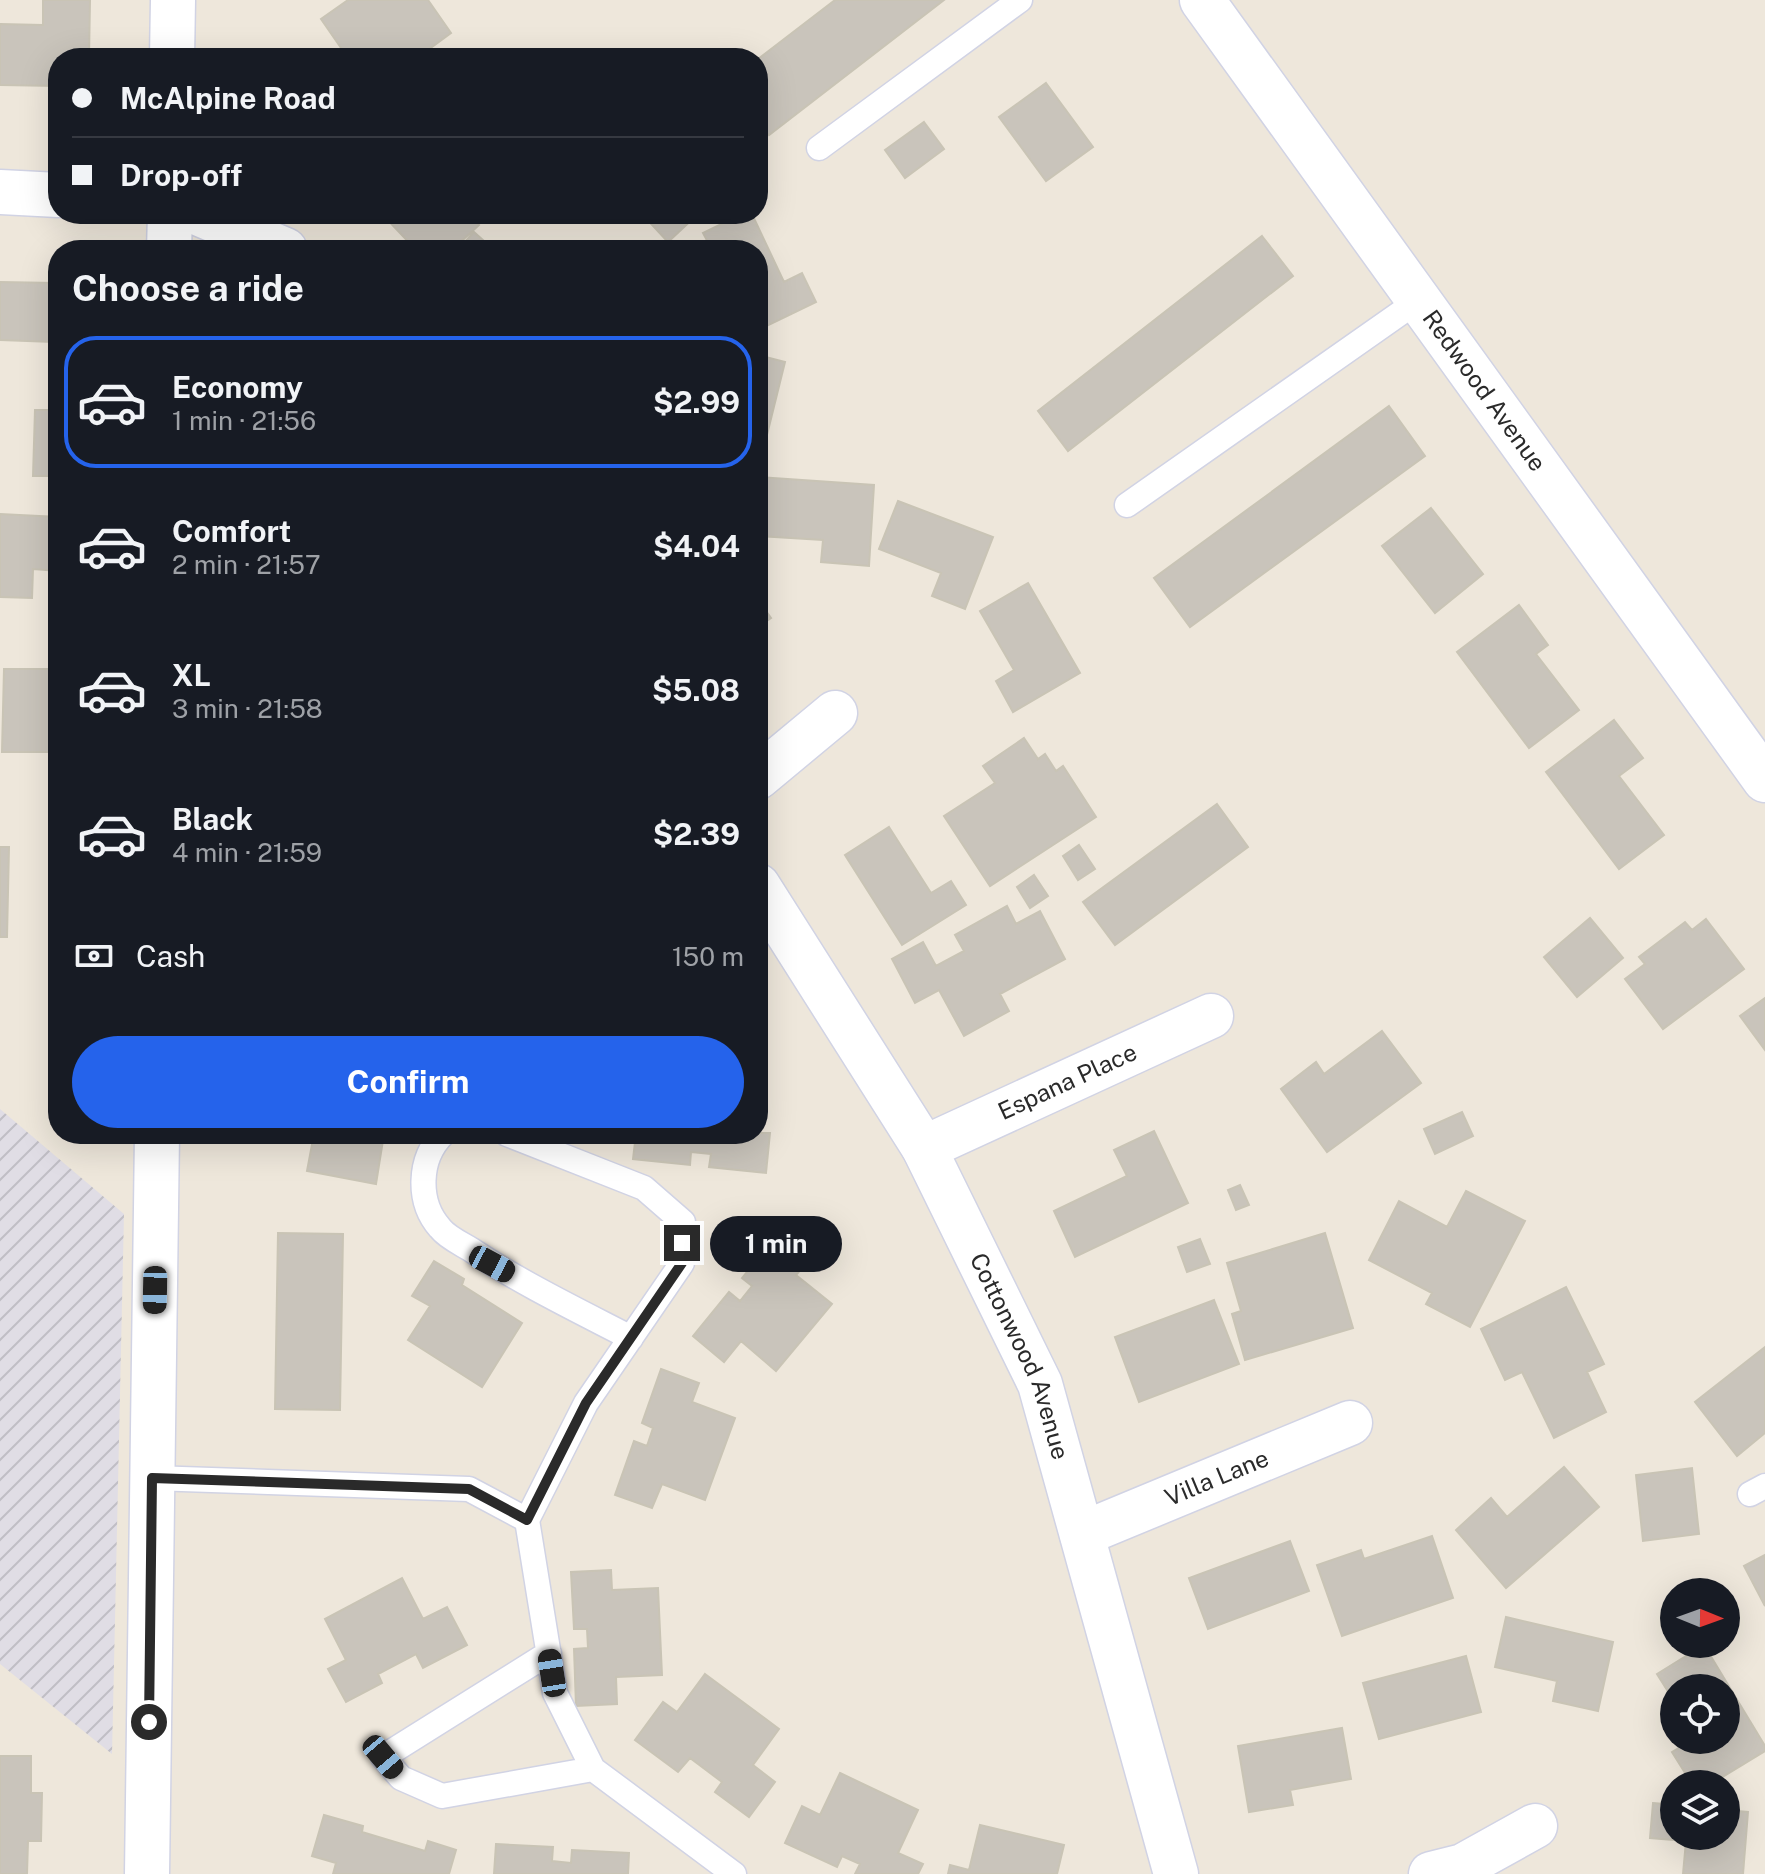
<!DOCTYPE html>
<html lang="en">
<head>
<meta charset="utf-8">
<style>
  body { margin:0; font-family:"Public Sans",sans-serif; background:#242831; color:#f1f3f6; height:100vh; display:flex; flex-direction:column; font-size:30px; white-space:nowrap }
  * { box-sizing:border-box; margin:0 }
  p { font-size:26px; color:#9ea1a6 }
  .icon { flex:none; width:44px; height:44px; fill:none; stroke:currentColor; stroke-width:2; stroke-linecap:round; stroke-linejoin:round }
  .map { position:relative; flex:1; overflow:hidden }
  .side { position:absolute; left:48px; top:240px; width:720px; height:904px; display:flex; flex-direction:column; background:#171b24; border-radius:32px; box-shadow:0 8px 32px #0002 }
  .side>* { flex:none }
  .top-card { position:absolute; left:48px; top:48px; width:720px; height:176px; border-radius:32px; box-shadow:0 8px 32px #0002; display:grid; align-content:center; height:176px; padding:0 24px; background:#171b24 }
  .needle { width:52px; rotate:91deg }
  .fabs { position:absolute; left:1660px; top:1578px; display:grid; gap:16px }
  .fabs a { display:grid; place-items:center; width:80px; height:80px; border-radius:50%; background:#171b24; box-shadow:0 8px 32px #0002; font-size:40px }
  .end { position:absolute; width:36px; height:36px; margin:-18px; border:10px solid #2a2a2a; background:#fff; box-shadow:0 0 0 4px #fff }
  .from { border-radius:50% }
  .bubble { position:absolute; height:56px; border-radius:28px; background:#171b24; box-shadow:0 8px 32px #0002; font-size:26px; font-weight:700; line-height:56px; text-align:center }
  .car { position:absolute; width:24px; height:48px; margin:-24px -12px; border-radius:10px; box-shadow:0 0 6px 2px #0007; background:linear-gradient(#222 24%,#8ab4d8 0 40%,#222 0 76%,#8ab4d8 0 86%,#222 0) }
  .top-card b { display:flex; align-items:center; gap:28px; height:76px; font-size:30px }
  .top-card b+b { border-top:2px solid #363941 }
  .top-card i { width:20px; height:20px; background:#f1f3f6 }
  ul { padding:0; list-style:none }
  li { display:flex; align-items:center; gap:24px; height:132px; margin:0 16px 12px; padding:0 8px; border:4px solid transparent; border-radius:32px }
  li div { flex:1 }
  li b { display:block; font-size:30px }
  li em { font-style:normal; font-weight:700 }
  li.current { border-color:#2563eb }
  li>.icon { width:72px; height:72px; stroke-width:1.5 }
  h2 { padding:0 24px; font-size:36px; line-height:96px }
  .pay { display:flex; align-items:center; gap:20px; height:88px; padding:0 24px; font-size:30px }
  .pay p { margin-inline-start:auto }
  .action { display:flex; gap:16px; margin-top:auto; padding:16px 24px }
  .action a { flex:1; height:92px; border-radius:48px; background:#2563eb; color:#fff; font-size:32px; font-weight:700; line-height:92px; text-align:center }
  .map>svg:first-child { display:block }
  .industrial { fill:url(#industrial-furrows) }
  .building { fill:#c9c4bb; stroke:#c9c4b5; stroke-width:2 }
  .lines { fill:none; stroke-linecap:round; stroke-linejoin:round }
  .lane-casing { stroke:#d1d3e4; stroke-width:27 }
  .street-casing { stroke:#d1d3e4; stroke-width:47 }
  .secondary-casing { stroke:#d1d3e4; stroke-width:47 }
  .lane { stroke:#fff; stroke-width:24 }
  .street { stroke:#fff; stroke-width:44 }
  .secondary { stroke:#fff; stroke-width:44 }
  .route { stroke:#2a2a2a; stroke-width:10 }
  .labels { text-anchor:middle; stroke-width:8; stroke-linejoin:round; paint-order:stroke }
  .street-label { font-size:24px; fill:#2a2a2a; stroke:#fff }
</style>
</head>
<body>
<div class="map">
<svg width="1765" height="1874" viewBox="0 0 1765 1874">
  <defs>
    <pattern id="industrial-furrows" width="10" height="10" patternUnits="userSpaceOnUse" patternTransform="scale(2)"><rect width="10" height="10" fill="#e0dde5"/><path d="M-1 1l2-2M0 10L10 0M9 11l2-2" fill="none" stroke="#c0bec5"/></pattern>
  </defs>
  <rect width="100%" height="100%" fill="#eee7db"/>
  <!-- industrial -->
  <path class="industrial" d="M 0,1109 L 124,1214 L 112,1754 L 0,1664 Z"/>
  <!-- building -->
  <path class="building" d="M 43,0 L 90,0 L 89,58 L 58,58 L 58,86 L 0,85 L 0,24 L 43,25 Z
    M 348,0 L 428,0 L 451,33 L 417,58 L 348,58 L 321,19 Z
    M 835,0 L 944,0 L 769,135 L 758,121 L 758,59 Z
    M 1046,83 L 1093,147 L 1046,181 L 999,117 Z
    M 924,122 L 944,149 L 905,178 L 885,150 Z
    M 382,214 L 468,214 L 479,225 L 452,250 L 416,250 Z
    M 642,214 L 698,214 L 668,242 Z
    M 742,214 L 752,214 L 784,282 L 802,273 L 816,302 L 758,330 L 758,250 L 712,250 L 703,233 Z
    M 474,232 L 493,249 L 492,250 L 470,250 L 463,244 Z
    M 1262,236 L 1293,276 L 1068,451 L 1038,411 Z
    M 0,282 L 55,283 L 53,342 L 0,340 Z
    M 758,355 L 785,362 L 763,451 L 758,450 Z
    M 1389,406 L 1425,456 L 1190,627 L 1154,578 Z
    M 35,410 L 58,410 L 58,476 L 33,476 Z
    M 758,477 L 874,485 L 869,566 L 821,562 L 823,540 L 758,536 Z
    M 898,501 L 993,537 L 965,609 L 932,596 L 941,573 L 879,549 Z
    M 1431,508 L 1483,574 L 1435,613 L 1382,546 Z
    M 0,514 L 58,517 L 58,571 L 33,569 L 32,598 L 0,597 Z
    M 1028,583 L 1080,673 L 1013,712 L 996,681 L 1014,670 L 980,611 Z
    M 758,600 L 771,618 L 758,627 Z
    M 1519,605 L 1548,645 L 1536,654 L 1579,710 L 1529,748 L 1457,652 Z
    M 4,669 L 58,669 L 58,752 L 2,752 Z
    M 1614,720 L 1643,758 L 1619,776 L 1664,835 L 1619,869 L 1546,772 Z
    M 1024,738 L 1038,759 L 1045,754 L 1056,771 L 1063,766 L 1096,817 L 990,886 L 944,816 L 995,783 L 983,766 Z
    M 1217,804 L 1248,847 L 1115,945 L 1083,902 Z
    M 889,827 L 931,893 L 951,881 L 966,905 L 902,945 L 845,855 Z
    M 1079,845 L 1095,869 L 1078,880 L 1063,856 Z
    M 0,847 L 9,847 L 7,937 L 0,937 Z
    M 1034,875 L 1048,896 L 1030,908 L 1017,887 Z
    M 1007,906 L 1016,924 L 1040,911 L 1065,959 L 1000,994 L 1009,1011 L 964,1036 L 939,990 L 915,1003 L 892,959 L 923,942 L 936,966 L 964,951 L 955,935 Z
    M 1590,918 L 1623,958 L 1577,997 L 1544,957 Z
    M 1706,919 L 1744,969 L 1663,1029 L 1625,979 L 1645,964 L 1639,957 L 1685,922 L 1692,930 Z
    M 1765,998 L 1765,1050 L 1740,1016 Z
    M 1382,1031 L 1421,1083 L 1327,1152 L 1281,1089 L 1316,1062 L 1324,1074 Z
    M 1462,1112 L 1473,1136 L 1435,1154 L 1424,1129 Z
    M 1154,1131 L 1188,1203 L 1075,1257 L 1054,1211 L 1127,1176 L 1114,1150 Z
    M 770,1133 L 766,1173 L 709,1167 L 711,1154 L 691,1152 L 690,1165 L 633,1159 L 636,1134 Z
    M 314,1134 L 384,1134 L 376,1184 L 307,1171 Z
    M 1240,1185 L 1249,1205 L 1236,1210 L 1228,1190 Z
    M 1466,1191 L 1525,1221 L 1470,1327 L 1426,1304 L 1432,1293 L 1369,1260 L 1399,1201 L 1447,1227 Z
    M 278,1233 L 343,1234 L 340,1410 L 275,1409 Z
    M 779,1233 L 810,1259 L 796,1275 L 832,1304 L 776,1371 L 741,1341 L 724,1362 L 693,1336 L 729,1292 L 740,1301 L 752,1286 L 742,1278 Z
    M 1325,1233 L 1353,1328 L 1245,1360 L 1232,1314 L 1241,1311 L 1227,1263 Z
    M 1200,1239 L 1210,1264 L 1187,1272 L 1178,1247 Z
    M 434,1261 L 464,1279 L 462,1285 L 522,1323 L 482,1387 L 408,1340 L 430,1306 L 412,1296 Z
    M 1566,1287 L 1604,1364 L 1587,1372 L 1606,1412 L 1554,1438 L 1522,1372 L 1505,1380 L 1481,1329 Z
    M 1214,1300 L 1239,1364 L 1139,1402 L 1115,1337 Z
    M 1765,1347 L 1765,1433 L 1737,1456 L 1695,1402 Z
    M 661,1369 L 699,1383 L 692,1402 L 735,1418 L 705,1500 L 662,1484 L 652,1508 L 615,1495 L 634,1441 L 647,1446 L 653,1428 L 642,1423 Z
    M 1564,1467 L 1599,1507 L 1506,1588 L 1456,1530 L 1491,1498 L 1507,1517 Z
    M 1692,1468 L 1699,1534 L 1643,1541 L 1636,1475 Z
    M 1432,1536 L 1453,1598 L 1342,1636 L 1317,1565 L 1361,1550 L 1364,1559 Z
    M 1290,1541 L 1309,1591 L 1208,1629 L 1189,1578 Z
    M 1765,1555 L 1765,1606 L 1744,1566 Z
    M 611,1570 L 612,1590 L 658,1588 L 662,1675 L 616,1677 L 617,1704 L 576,1706 L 574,1649 L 588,1648 L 587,1629 L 574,1629 L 571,1572 Z
    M 402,1578 L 423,1619 L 447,1607 L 467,1645 L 423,1668 L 416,1654 L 378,1674 L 382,1683 L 346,1702 L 328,1669 L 346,1660 L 325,1619 Z
    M 1506,1617 L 1613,1642 L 1598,1711 L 1553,1701 L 1557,1681 L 1495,1667 Z
    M 1704,1645 L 1765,1746 L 1765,1751 L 1711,1784 L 1692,1784 L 1672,1752 L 1692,1740 L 1726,1740 L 1726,1688 L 1674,1688 L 1674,1701 L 1657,1674 Z
    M 1466,1656 L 1481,1712 L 1379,1739 L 1363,1683 Z
    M 705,1674 L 779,1729 L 753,1765 L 775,1782 L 749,1817 L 715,1792 L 722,1782 L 690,1758 L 678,1772 L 635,1740 L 663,1702 L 677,1712 Z
    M 1342,1728 L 1351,1779 L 1290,1790 L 1293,1805 L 1249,1812 L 1238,1746 Z
    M 0,1756 L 31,1756 L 31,1793 L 42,1793 L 41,1841 L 28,1841 L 27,1874 L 0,1874 Z
    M 840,1773 L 918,1810 L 898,1853 L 923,1864 L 918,1874 L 855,1874 L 860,1864 L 842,1856 L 837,1867 L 785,1843 L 802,1806 L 820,1815 Z
    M 1653,1803 L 1674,1805 L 1674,1836 L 1726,1836 L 1726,1810 L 1748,1812 L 1743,1874 L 1683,1874 L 1686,1841 L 1650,1838 Z
    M 324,1815 L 363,1826 L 362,1832 L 425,1851 L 428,1841 L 456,1850 L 449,1874 L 333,1874 L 336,1863 L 312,1856 Z
    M 980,1825 L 1064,1845 L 1057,1874 L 948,1874 L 950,1865 L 969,1870 Z
    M 496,1844 L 553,1847 L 552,1861 L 571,1863 L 572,1850 L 629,1853 L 628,1874 L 494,1874 Z"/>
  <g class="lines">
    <defs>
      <path id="lane" d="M 819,148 L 1020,0
        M 1127,505 L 1419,300
        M 443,1134 C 418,1159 417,1202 440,1228 C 447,1237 460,1243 470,1249 C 521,1283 577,1310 631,1338
        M 507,1134 L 644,1188 L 683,1222 L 682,1263 L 586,1403 L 527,1520
        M 152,1478 L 469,1489 L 527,1520 L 555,1693 L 593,1769 L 734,1874
        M 1750,1494 L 1765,1486
        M 549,1653 L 383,1757 L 401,1778 L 442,1796 L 593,1769"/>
      <g id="street">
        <path id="s1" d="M 1202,0 L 1765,780"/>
        <path d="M 0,192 L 58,195"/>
        <path d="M 200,214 L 285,250"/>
        <path d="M 758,777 L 835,713"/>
        <path id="s2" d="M 758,886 L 924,1148 L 1040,1384 L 1176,1874"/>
        <path id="s3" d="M 924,1148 L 1211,1016"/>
        <path id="s4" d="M 1082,1534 L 1350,1423"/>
        <path d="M 1431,1874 L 1463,1866 L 1535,1826"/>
      </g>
      <path id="secondary" d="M 172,58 L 173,0
        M 169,250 L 170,214
        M 147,1874 L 157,1134"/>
    </defs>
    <!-- lane casing -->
    <use href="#lane" class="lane-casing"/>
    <!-- street casing -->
    <use href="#street" class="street-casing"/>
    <!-- secondary casing -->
    <use href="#secondary" class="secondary-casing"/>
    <!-- lane -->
    <use href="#lane" class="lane"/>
    <!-- street -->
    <use href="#street" class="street"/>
    <!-- secondary -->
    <use href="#secondary" class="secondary"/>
  </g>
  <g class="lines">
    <!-- route -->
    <path class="route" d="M 149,1722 L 152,1478 L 469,1489 L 527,1520 L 586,1403 L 682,1263 L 682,1243"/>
  </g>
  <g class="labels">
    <!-- street labels -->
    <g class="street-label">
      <text dy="8" stroke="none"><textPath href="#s1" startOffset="482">Redwood Avenue</textPath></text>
      <text dy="8" stroke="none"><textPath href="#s3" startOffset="158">Espana Place</textPath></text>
      <text dy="8" stroke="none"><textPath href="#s2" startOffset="540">Cottonwood Avenue</textPath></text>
      <text dy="8" stroke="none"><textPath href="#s4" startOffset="146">Villa Lane</textPath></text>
    </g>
  </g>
</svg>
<div class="fabs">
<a><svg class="needle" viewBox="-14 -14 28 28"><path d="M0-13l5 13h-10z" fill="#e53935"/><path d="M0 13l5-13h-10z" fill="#9ea1a6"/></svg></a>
<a><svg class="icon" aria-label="locate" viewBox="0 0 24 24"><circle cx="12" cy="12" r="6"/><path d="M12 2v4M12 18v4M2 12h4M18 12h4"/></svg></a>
<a><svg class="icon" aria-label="layers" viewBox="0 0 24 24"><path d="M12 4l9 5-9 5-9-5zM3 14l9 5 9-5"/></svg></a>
</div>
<i class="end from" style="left:149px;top:1722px"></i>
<i class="end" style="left:682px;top:1243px"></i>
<div class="bubble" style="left:710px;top:1216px;width:132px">1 min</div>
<i class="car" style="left:492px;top:1264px;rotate:118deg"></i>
<i class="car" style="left:155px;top:1290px;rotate:181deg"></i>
<i class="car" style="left:552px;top:1673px;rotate:351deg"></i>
<i class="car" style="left:383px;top:1757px;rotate:140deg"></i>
<div class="top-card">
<b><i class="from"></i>McAlpine Road</b>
<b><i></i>Drop-off</b>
</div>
<section class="side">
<h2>Choose a ride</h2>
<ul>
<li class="current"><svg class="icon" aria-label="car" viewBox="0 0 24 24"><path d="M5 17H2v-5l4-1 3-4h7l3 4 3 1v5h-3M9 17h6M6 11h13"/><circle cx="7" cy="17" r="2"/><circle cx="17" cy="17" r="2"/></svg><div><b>Economy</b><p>1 min · 21:56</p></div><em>$2.99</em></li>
<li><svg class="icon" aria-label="car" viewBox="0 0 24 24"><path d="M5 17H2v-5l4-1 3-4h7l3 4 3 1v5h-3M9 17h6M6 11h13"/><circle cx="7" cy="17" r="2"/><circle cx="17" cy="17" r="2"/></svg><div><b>Comfort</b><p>2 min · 21:57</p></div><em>$4.04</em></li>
<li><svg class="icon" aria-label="car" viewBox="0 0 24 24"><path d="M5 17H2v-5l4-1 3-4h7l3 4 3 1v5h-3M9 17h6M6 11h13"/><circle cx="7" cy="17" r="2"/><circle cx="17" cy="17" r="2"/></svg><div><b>XL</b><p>3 min · 21:58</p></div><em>$5.08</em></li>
<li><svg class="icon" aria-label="car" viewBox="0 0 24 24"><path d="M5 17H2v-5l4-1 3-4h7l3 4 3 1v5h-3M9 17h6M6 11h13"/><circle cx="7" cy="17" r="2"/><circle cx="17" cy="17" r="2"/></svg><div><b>Black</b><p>4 min · 21:59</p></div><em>$2.39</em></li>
</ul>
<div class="pay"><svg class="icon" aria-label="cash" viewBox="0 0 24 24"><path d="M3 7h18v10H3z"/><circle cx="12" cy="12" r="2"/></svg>Cash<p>150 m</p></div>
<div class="action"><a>Confirm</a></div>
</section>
</div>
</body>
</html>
